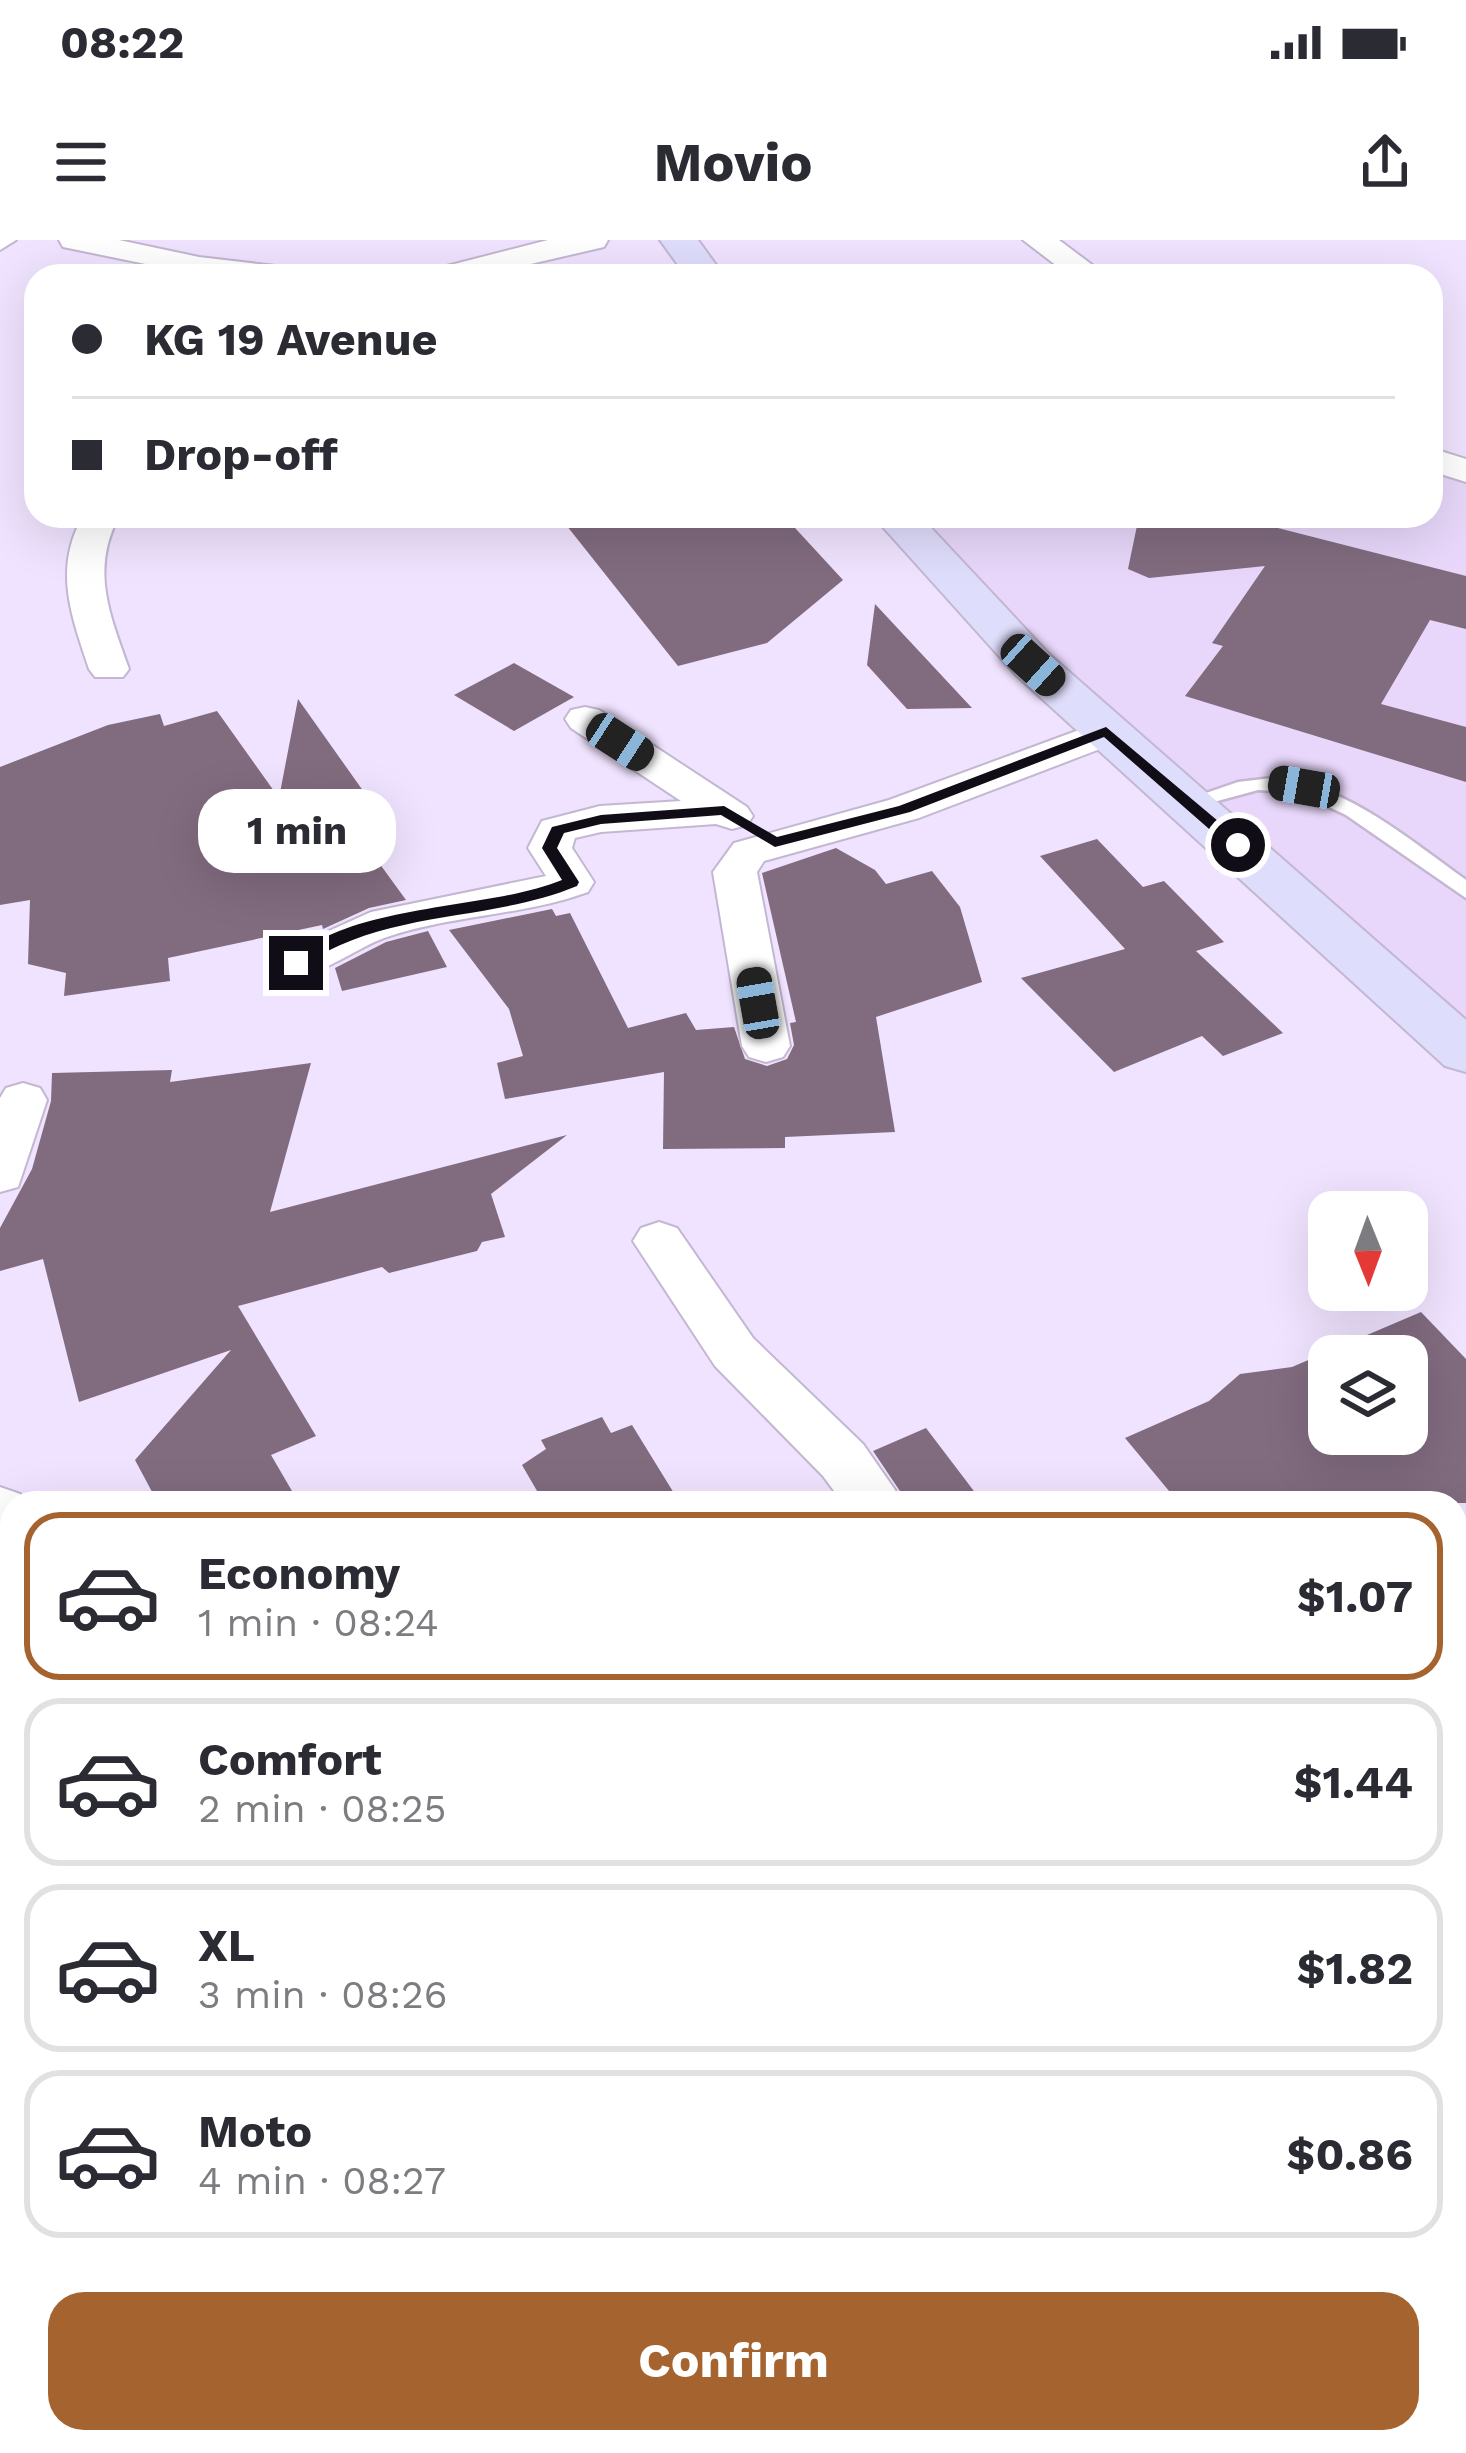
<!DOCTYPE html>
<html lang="en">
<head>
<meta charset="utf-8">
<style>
  body { margin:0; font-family:"Work Sans",sans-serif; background:#f7f7f7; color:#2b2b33; height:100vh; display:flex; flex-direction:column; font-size:45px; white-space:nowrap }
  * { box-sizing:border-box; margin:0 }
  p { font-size:39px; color:#7c7c81 }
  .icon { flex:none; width:66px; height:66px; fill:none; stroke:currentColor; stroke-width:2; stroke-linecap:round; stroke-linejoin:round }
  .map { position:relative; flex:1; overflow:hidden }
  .sheet { position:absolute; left:0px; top:1251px; width:1467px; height:963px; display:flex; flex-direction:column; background:#fff; border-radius:36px 36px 0 0; box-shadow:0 12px 48px #0002 }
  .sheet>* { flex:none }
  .top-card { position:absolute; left:24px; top:24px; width:1419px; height:264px; border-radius:36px; box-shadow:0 12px 48px #0002; display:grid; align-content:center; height:264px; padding:0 48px; background:#fff }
  .needle { width:78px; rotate:179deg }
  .buttons { position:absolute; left:1308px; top:951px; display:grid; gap:24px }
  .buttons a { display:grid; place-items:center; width:120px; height:120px; border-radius:24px; background:#fff; box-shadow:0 12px 48px #0002; font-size:60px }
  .end { position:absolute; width:54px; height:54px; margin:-27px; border:15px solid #110d16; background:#fff; box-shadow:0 0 0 6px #fff }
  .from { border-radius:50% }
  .bubble { position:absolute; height:84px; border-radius:36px; background:#fff; box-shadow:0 12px 48px #0002; font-size:39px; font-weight:700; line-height:84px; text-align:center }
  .car { position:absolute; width:36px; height:72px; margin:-36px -18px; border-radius:15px; box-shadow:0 0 9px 3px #0007; background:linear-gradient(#222 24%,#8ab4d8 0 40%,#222 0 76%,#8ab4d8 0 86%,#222 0) }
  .top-card b { display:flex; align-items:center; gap:42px; height:114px; font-size:45px }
  .top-card b+b { border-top:3px solid #e1e1e2 }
  .top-card i { width:30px; height:30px; background:#2b2b33 }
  ul { padding:21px 0 0; list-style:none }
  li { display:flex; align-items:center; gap:36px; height:168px; margin:0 24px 18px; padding:0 24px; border:6px solid #e1e1e2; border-radius:36px }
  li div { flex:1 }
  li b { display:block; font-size:45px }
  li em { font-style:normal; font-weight:700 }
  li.current { border-color:#a5642f }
  li>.icon { width:108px; height:108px; stroke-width:1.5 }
  .button { display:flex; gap:24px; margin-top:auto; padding:24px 48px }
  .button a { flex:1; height:138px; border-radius:36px; background:#a5642f; color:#fff; font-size:48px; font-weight:700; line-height:138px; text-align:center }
  .status { display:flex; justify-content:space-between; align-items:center; height:84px; padding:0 60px; background:#fff; direction:ltr }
  .status svg { height:33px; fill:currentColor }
  header { display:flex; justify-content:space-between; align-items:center; height:156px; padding:0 48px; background:#fff; font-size:54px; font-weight:700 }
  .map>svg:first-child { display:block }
  .built { fill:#e8d7fa }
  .building { fill:#816b7f; fill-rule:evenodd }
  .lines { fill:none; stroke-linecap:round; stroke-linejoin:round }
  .lane-casing { stroke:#c3b7d2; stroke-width:5 }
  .street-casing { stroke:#c3b7d2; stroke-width:4 }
  .secondary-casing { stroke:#c3b7d2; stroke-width:4 }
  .lane { fill:#fff; fill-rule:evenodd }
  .street { fill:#fff; fill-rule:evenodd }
  .secondary { fill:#dfddfc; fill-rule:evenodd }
  .route { fill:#110d16 }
</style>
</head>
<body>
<div class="status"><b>08:22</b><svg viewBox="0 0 49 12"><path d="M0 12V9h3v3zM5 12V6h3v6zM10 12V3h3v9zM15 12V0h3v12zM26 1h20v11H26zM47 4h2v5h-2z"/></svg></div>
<header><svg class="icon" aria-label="menu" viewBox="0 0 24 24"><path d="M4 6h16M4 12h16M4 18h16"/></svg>Movio<svg class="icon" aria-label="share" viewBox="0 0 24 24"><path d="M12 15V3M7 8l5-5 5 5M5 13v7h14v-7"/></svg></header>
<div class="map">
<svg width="1466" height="2213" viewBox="0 0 1466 2213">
  <rect width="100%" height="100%" fill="#f0e3ff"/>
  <!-- built -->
  <path class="built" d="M 1431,215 L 1466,226 L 1466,813 L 901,276 L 1431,276 Z"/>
  <!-- building -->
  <path class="building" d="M 559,276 L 784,276 L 843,340 L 767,403 L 678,426 Z
    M 1139,276 L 1231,276 L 1466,336 L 1466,389 L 1430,380 L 1381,464 L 1466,487 L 1466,542 L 1185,456 L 1223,406 L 1212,403 L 1265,326 L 1149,338 L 1128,329 Z
    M 875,364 L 972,468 L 907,469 L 867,425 Z
    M 514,423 L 574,457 L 514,491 L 454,455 Z
    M 298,459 L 388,586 L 358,594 L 406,660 L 369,668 L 323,689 L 322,685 L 168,718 L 170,741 L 64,756 L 66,733 L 28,724 L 30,660 L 0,665 L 0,527 L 108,485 L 160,474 L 164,486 L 217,471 L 279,558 Z
    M 1097,599 L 1143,647 L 1164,641 L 1224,702 L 1196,711 L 1283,793 L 1223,816 L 1202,796 L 1114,832 L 1021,738 L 1125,709 L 1040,616 Z
    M 836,608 L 875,630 L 886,644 L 932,631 L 960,667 L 982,742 L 876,777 L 895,892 L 785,897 L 785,908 L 663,909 L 664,832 L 505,859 L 497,823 L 523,816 L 509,769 L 449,690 L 552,669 L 556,676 L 570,673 L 628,788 L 686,773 L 696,790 L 734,787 L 745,819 L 767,826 L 787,819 L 794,805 L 790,783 L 796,782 L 762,633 Z
    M 428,691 L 447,727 L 342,751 L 335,728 L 386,702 Z
    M 311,823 L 270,972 L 567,895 L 491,954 L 505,997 L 482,1002 L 477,1011 L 389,1033 L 382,1027 L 238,1066 L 316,1196 L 271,1215 L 299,1263 L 158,1263 L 135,1220 L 231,1110 L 79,1162 L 43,1019 L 0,1031 L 0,988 L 32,929 L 51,861 L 52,833 L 172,830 L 170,842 Z
    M 1421,1072 L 1466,1119 L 1466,1263 L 1179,1263 L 1125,1198 L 1209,1161 L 1240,1134 L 1292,1127 ZM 1329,1116 L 1407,1116 L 1407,1194 L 1329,1194 Z
    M 602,1177 L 611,1193 L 632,1185 L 680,1263 L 544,1263 L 522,1225 L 546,1209 L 541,1200 Z
    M 926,1188 L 983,1263 L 908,1263 L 873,1211 Z"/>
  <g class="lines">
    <defs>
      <path id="lane" d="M 1280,537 C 1354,551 1407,598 1466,640 L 1466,658 L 1346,575 L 1299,553 L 1258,550 L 1188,569 L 1177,563 L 1238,542 Z"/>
      <path id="street" d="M 0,0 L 16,0 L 0,10 Z
        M 59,0 L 119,0 L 199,17 L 285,27 L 301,36 L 199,35 L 63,7 Z
        M 548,0 L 608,0 L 604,7 L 479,36 L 430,36 L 435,29 Z
        M 1023,0 L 1059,0 L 1107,36 L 1070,36 Z
        M 1431,208 L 1466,219 L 1466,242 L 1431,231 Z
        M 83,276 L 119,276 C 90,330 110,375 129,429 L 123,437 L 95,437 L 89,429 C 71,375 53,329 83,276 Z
        M 585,467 L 599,470 L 747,567 L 753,576 L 747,585 L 732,589 L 716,584 L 601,592 L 575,598 L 572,608 L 594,642 L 588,652 C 522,676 450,675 384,698 C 351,710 315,743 280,733 L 273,723 L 280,713 L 371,672 L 546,636 L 528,608 L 542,581 L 600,566 L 681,561 L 571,488 L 565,479 L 571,470 Z
        M 1106,480 L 1121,483 L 1127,492 L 1121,501 L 919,578 L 764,621 L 757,632 L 790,806 L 783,817 L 766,822 L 749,817 L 742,806 L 713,632 L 734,603 L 889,560 Z
        M 23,843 L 40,848 L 47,860 L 18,947 L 0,952 L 0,858 L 6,848 Z
        M 659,982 L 677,988 L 753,1098 L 863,1204 L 904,1263 L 843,1263 L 823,1236 L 715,1126 L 633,1001 L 641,988 Z
        M 0,1247 L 20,1254 L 25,1263 L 12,1263 L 12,1302 L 0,1306 Z
        M 0,1498 L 12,1503 L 12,1559 L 0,1554 Z
        M 1466,1714 L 1466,1779 L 1455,1783 L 1455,1719 Z
        M 361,2202 L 437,2202 L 435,2213 L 357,2213 Z"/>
      <path id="secondary" d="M 660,0 L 698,0 L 724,36 L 686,36 Z
        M 873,276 L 920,276 L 1050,415 L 1466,780 L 1466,832 L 1445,826 L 1016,435 Z"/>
    </defs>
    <!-- lane casing -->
    <use href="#lane" class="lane-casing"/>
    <!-- street casing -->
    <use href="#street" class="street-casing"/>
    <!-- secondary casing -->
    <use href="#secondary" class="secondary-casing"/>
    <!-- lane -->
    <use href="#lane" class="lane"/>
    <!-- street -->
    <use href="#street" class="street"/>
    <!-- secondary -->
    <use href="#secondary" class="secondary"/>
  </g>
  <!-- route -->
  <path class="route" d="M 1106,487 L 1243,602 L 1243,609 L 1232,609 L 1104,497 L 910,572 L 775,607 L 721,575 L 601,584 L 564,593 L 557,608 L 579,642 L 577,646 C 488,683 388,668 302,726 L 288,723 C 348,662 487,671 562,640 L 542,608 L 552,587 L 601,575 L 724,566 L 777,597 L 899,566 Z"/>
</svg>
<div class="buttons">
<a><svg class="needle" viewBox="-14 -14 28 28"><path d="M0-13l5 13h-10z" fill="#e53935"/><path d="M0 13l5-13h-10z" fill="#7c7c81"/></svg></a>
<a><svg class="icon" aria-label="layers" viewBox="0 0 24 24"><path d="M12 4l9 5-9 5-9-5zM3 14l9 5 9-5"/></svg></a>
</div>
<i class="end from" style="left:1238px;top:605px"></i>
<i class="end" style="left:296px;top:723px"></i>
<div class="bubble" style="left:198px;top:549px;width:198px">1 min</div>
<i class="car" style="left:1033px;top:425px;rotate:132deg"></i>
<i class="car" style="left:620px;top:502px;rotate:123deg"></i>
<i class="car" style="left:1304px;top:547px;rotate:280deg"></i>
<i class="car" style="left:758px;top:763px;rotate:350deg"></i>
<div class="top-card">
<b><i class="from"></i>KG 19 Avenue</b>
<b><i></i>Drop-off</b>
</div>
<section class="sheet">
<ul>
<li class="current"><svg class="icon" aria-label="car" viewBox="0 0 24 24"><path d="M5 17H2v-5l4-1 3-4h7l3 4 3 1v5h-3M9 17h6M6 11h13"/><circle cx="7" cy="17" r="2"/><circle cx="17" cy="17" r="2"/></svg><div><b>Economy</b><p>1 min · 08:24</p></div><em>$1.07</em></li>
<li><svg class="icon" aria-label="car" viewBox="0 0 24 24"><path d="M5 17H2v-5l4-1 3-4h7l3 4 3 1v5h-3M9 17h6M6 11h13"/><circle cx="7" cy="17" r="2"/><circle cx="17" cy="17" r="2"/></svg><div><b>Comfort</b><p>2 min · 08:25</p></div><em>$1.44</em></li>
<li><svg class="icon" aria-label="car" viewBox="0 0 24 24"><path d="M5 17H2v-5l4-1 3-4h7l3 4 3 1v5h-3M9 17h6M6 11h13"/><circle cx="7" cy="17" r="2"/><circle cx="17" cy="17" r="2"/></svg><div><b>XL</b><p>3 min · 08:26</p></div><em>$1.82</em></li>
<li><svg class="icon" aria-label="car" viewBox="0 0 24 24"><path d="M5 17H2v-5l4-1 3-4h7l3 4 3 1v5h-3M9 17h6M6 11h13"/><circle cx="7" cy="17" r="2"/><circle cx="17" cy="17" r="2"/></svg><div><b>Moto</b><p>4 min · 08:27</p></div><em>$0.86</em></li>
</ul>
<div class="button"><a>Confirm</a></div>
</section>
</div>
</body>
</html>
